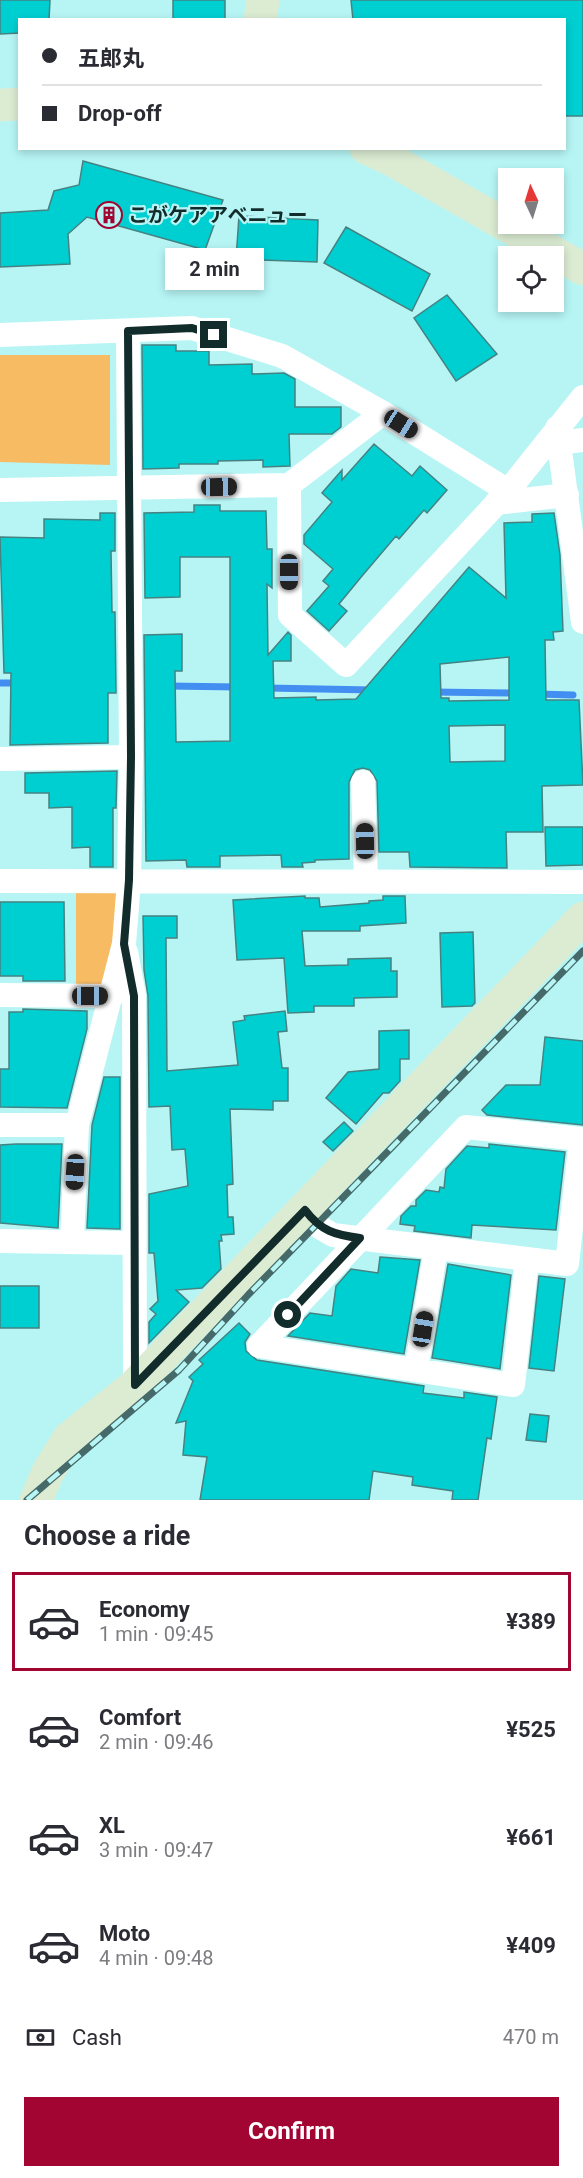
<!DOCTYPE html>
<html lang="en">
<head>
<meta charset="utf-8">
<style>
  body { margin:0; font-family:Roboto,"Noto Sans JP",sans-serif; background:#f7f7f7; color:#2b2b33; height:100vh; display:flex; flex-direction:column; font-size:22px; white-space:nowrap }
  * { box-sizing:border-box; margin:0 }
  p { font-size:20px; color:#7c7c81 }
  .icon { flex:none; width:33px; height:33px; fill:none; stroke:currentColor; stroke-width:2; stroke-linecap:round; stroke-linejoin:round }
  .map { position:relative; height:1500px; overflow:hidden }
  .panel { display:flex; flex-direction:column; background:#fff; flex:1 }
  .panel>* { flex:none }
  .top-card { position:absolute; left:18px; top:18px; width:548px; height:132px; border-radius:0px; box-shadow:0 3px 9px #0003; display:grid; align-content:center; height:132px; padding:0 24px; background:#fff }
  .needle { width:39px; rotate:356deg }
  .controls { position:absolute; left:498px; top:168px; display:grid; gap:12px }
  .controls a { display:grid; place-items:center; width:66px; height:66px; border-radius:0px; background:#fff; box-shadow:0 3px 9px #0003; font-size:30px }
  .end { position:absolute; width:27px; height:27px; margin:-14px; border:8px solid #122b2b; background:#fff; box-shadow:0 0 0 3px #fff }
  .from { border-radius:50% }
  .bubble { position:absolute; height:42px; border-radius:0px; background:#fff; box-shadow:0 3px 9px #0003; font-size:20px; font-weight:700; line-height:42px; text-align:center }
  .car { position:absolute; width:18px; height:36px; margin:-18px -9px; border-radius:8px; box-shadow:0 0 4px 2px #0007; background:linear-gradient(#222 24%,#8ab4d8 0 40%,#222 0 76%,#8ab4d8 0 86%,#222 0) }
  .top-card b { display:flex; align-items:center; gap:21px; height:57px; font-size:22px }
  .top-card b+b { border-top:2px solid #e1e1e2 }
  .top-card i { width:15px; height:15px; background:#2b2b33 }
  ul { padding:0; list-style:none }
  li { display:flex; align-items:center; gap:18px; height:99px; margin:0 12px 9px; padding:0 12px; border:3px solid transparent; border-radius:0px }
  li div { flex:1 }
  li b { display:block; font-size:22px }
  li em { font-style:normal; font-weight:700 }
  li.current { border-color:#a30533 }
  li>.icon { width:54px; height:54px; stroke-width:1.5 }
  h2 { padding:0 24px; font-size:27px; line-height:72px }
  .pay { display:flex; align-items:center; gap:15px; height:66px; padding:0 24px; font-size:22px }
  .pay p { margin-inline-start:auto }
  .cta { display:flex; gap:12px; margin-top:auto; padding:12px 24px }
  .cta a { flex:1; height:69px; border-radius:0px; background:#a30533; color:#fff; font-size:24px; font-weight:700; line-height:69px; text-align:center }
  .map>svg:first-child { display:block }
  .green { fill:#f7bc63 }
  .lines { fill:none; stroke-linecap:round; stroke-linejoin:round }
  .stream { stroke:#428ff1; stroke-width:7 }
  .building { fill:#00cfd1; stroke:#468282; stroke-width:1.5; fill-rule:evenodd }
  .street { stroke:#fff; stroke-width:24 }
  .secondary { stroke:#dbecd3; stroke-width:33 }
  .rail-casing { stroke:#466a6a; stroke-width:7 }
  .rail { stroke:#b7f5f5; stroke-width:4.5; stroke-dasharray:14; stroke-linecap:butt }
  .route { stroke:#122b2b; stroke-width:8 }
  .labels { text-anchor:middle; stroke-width:4.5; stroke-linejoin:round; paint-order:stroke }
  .poi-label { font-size:20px; font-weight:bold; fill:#122b2b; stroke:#b7f5f5; text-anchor:start }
</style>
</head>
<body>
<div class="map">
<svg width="583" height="1500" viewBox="0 0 583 1500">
  <rect width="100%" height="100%" fill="#b7f5f5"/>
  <!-- green -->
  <path class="green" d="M 0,355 L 110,355 L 110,465 L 0,462 Z
    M 119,889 L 120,909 L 100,992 L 76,992 L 76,890 Z"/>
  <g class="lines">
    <!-- stream -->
    <path class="stream" d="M 0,683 L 19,683
      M 168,686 L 238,687
      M 267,688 L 373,690
      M 432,692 L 517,693
      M 537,694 L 573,695"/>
  </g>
  <!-- building -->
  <path class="building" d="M 0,0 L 50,0 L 49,20 L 20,20 L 20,33 L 0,34 Z
    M 173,0 L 225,0 L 225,20 L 173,20 Z
    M 351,0 L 583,0 L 583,116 L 564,116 L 564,20 L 353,20 Z
    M 83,161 L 223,200 L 205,250 L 87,217 L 68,234 L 70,264 L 0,267 L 0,213 L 48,210 L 54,191 L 79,185 Z
    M 239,216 L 318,220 L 317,262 L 236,259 Z
    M 346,227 L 430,274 L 412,311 L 324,263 Z
    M 447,295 L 497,354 L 456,381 L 414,318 Z
    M 142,345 L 176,345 L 176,351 L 209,351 L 209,365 L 252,364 L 252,374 L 284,373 L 295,379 L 295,407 L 341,407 L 341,427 L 332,434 L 289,434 L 290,466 L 263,467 L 263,460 L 218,461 L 218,464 L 179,464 L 179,468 L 143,469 Z
    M 374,444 L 412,476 L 420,466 L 447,490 L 427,513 L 424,510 L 399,539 L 396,536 L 362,576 L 339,604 L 347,611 L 329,631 L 307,611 L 329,586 L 323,581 L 333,569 L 304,544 L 304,535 L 332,502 L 322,493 L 342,470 L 342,480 Z
    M 194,505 L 220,505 L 220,511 L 266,511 L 267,549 L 272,549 L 272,588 L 267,584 L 268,655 L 288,632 L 291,635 L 291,661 L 273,661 L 274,698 L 316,697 L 316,700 L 356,699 L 469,567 L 506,598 L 504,523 L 532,522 L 532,514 L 554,513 L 560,555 L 563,631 L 553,632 L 554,640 L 545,640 L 546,700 L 579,700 L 583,785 L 542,786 L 543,832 L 506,832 L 507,868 L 410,867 L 409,852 L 379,852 L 377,781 L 370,770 L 363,768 L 355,770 L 349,782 L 349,859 L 315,860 L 315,862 L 302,863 L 303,867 L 282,867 L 281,855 L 220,856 L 220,867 L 187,867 L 186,860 L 146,861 L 144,635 L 182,634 L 182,671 L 175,671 L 176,742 L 230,741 L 230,557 L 180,557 L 180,597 L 145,598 L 144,513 L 194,512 ZM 509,657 L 509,700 L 449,701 L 449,698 L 441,698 L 440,664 ZM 505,725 L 505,761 L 450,762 L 449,726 Z
    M 100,513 L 115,513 L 115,551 L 111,551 L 112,612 L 115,612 L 116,693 L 108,693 L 108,743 L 10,745 L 11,673 L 4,673 L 0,537 L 44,538 L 44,519 L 100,520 Z
    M 117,771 L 116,808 L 113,808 L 113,867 L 90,867 L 90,847 L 72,848 L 72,807 L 49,808 L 49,793 L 25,793 L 25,773 Z
    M 545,827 L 583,827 L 583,865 L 546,866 Z
    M 305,896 L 305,898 L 319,898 L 320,907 L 369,903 L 369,901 L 383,900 L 383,896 L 405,896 L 406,923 L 360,926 L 360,931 L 302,931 L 305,966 L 348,965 L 348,959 L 391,958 L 391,971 L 397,971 L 397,997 L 354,998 L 354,1006 L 314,1006 L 314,1012 L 288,1013 L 284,958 L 237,960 L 233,900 Z
    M 0,902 L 64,902 L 65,981 L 23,981 L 23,976 L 0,976 Z
    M 143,916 L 177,916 L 177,938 L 166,938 L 167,1071 L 238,1065 L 233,1022 L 245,1020 L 244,1016 L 285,1011 L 287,1031 L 278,1032 L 282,1068 L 288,1068 L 288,1101 L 273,1101 L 273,1110 L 230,1109 L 233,1184 L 227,1185 L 228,1217 L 233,1217 L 234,1234 L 221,1235 L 222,1241 L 219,1241 L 221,1269 L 202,1288 L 176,1290 L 189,1302 L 149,1343 L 149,1322 L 156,1314 L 150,1309 L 158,1301 L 154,1253 L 149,1253 L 149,1194 L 188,1186 L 185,1149 L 172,1150 L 170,1106 L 149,1107 L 148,996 L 144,970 Z
    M 473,932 L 475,1003 L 472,1006 L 442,1007 L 440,933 Z
    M 23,1009 L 87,1011 L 87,1029 L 67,1108 L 0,1107 L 0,1069 L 9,1069 L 9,1012 L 23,1012 Z
    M 409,1030 L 409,1059 L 400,1059 L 400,1081 L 389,1093 L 383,1093 L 356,1124 L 326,1098 L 348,1072 L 379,1069 L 379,1031 Z
    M 545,1037 L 583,1041 L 583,1125 L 487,1115 L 482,1110 L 506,1085 L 540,1085 Z
    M 104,1077 L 120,1077 L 120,1229 L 87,1228 L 92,1125 Z
    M 344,1122 L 353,1131 L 333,1151 L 323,1142 Z
    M 16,1144 L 62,1144 L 58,1228 L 0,1223 L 0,1145 Z
    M 489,1144 L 565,1152 L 556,1230 L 472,1225 L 471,1238 L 414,1231 L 415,1226 L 400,1224 L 401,1216 L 411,1206 L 416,1206 L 416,1200 L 426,1190 L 439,1192 L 440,1187 L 444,1188 L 446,1169 L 467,1146 L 489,1148 Z
    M 380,1257 L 420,1260 L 404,1354 L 288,1336 L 310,1313 L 332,1316 L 336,1286 L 351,1269 L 378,1273 Z
    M 448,1264 L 511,1275 L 500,1369 L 432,1358 Z
    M 539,1276 L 565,1279 L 554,1371 L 529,1368 Z
    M 0,1286 L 39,1286 L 39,1328 L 0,1328 Z
    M 239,1323 L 250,1334 L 245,1342 L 246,1351 L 257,1360 L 424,1386 L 423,1393 L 464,1398 L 464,1392 L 497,1397 L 491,1439 L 487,1438 L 478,1500 L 452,1500 L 453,1491 L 412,1485 L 413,1477 L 373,1471 L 369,1500 L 200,1500 L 207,1457 L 183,1455 L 186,1421 L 176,1423 L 193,1381 L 189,1377 L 203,1364 L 199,1360 Z
    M 530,1414 L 549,1416 L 546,1442 L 526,1440 Z"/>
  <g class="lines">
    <!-- street -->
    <path class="street" d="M 0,335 L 192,328 L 282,356 L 383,413 L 508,491
      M 557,428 L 559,443 L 583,440
      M 559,443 L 583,622
      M 289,485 L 290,615 L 346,665 L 508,491 L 583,397
      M 0,490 L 289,485 L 383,413
      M 496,503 L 567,495
      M 0,759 L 131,757
      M 363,782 L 366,881
      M 0,881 L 583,882
      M 126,952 L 134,996 L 135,1385
      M 0,995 L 112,996
      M 0,1125 L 77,1125
      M 305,1210 L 316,1225 L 333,1235 L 567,1264 L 581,1139 L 466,1127 L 259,1346 L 513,1385 L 527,1259
      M 0,1241 L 134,1243
      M 72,1241 L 77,1125 L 124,944 L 129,881 L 131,757 L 128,331
      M 416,1370 L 436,1248"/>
    <!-- secondary -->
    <path class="secondary" d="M 260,20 L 263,0
      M 0,105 L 20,104
      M 366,148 L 390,159 L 583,269
      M 36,1500 L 48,1472 L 69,1438 L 135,1385 L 583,918"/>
    <defs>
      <path id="rail" d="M 27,1500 L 179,1370 L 248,1295 L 583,951"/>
    </defs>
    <!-- rail casing -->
    <use href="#rail" class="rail-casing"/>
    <!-- rail -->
    <use href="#rail" class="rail"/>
  </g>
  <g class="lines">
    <!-- route -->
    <path class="route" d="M 214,335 L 192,328 L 128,331 L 131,757 L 129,880 L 124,944 L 134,996 L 135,1385 L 305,1210 C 321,1231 335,1235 360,1238 L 288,1315"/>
  </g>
  <!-- icons -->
  <defs>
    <symbol id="building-ring" viewBox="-11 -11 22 22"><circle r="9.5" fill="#b7f5f5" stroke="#a30533" stroke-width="1.5"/><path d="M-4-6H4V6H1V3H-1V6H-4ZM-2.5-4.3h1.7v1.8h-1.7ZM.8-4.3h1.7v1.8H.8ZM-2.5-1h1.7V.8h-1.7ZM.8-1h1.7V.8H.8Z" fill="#a30533"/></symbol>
  </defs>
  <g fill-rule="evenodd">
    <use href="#building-ring" x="94" y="200" width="30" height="30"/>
  </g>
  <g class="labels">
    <!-- poi labels -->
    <g class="poi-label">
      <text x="128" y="222">こがケアアベニュー</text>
    </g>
  </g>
</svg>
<div class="controls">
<a><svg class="needle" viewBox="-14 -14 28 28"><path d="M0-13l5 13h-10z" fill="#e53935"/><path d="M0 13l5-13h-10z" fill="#7c7c81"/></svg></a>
<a><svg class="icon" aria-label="locate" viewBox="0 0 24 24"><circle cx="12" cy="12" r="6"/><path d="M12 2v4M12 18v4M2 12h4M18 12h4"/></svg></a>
</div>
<i class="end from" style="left:288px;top:1315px"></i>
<i class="end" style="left:214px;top:335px"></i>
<div class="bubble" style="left:165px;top:248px;width:99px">2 min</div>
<i class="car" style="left:401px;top:424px;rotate:122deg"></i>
<i class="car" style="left:219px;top:487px;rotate:89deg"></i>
<i class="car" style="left:289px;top:572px;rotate:180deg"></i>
<i class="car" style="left:365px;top:841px;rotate:359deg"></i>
<i class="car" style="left:90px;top:996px;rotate:90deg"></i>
<i class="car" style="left:75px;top:1172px;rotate:183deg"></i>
<i class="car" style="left:423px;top:1329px;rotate:9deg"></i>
<div class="top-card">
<b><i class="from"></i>五郎丸</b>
<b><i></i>Drop-off</b>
</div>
</div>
<section class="panel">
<h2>Choose a ride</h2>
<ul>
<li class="current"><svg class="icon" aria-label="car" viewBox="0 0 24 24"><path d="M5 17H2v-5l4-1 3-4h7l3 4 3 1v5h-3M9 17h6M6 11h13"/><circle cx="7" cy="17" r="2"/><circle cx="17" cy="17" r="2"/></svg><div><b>Economy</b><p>1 min · 09:45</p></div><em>¥389</em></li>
<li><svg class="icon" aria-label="car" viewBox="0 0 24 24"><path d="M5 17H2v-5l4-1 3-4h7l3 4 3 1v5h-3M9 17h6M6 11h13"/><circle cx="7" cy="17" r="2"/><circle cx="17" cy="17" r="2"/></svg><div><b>Comfort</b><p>2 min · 09:46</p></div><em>¥525</em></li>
<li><svg class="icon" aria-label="car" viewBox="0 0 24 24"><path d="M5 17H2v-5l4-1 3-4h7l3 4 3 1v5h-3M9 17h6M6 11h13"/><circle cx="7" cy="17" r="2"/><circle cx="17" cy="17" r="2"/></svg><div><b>XL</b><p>3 min · 09:47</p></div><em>¥661</em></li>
<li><svg class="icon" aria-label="car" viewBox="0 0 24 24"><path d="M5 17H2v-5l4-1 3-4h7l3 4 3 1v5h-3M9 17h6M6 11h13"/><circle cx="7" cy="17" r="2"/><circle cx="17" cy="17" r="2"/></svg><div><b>Moto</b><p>4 min · 09:48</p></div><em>¥409</em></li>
</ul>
<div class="pay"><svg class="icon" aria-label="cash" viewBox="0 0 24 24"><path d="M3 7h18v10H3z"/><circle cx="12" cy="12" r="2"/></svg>Cash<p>470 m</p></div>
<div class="cta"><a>Confirm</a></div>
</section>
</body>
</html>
